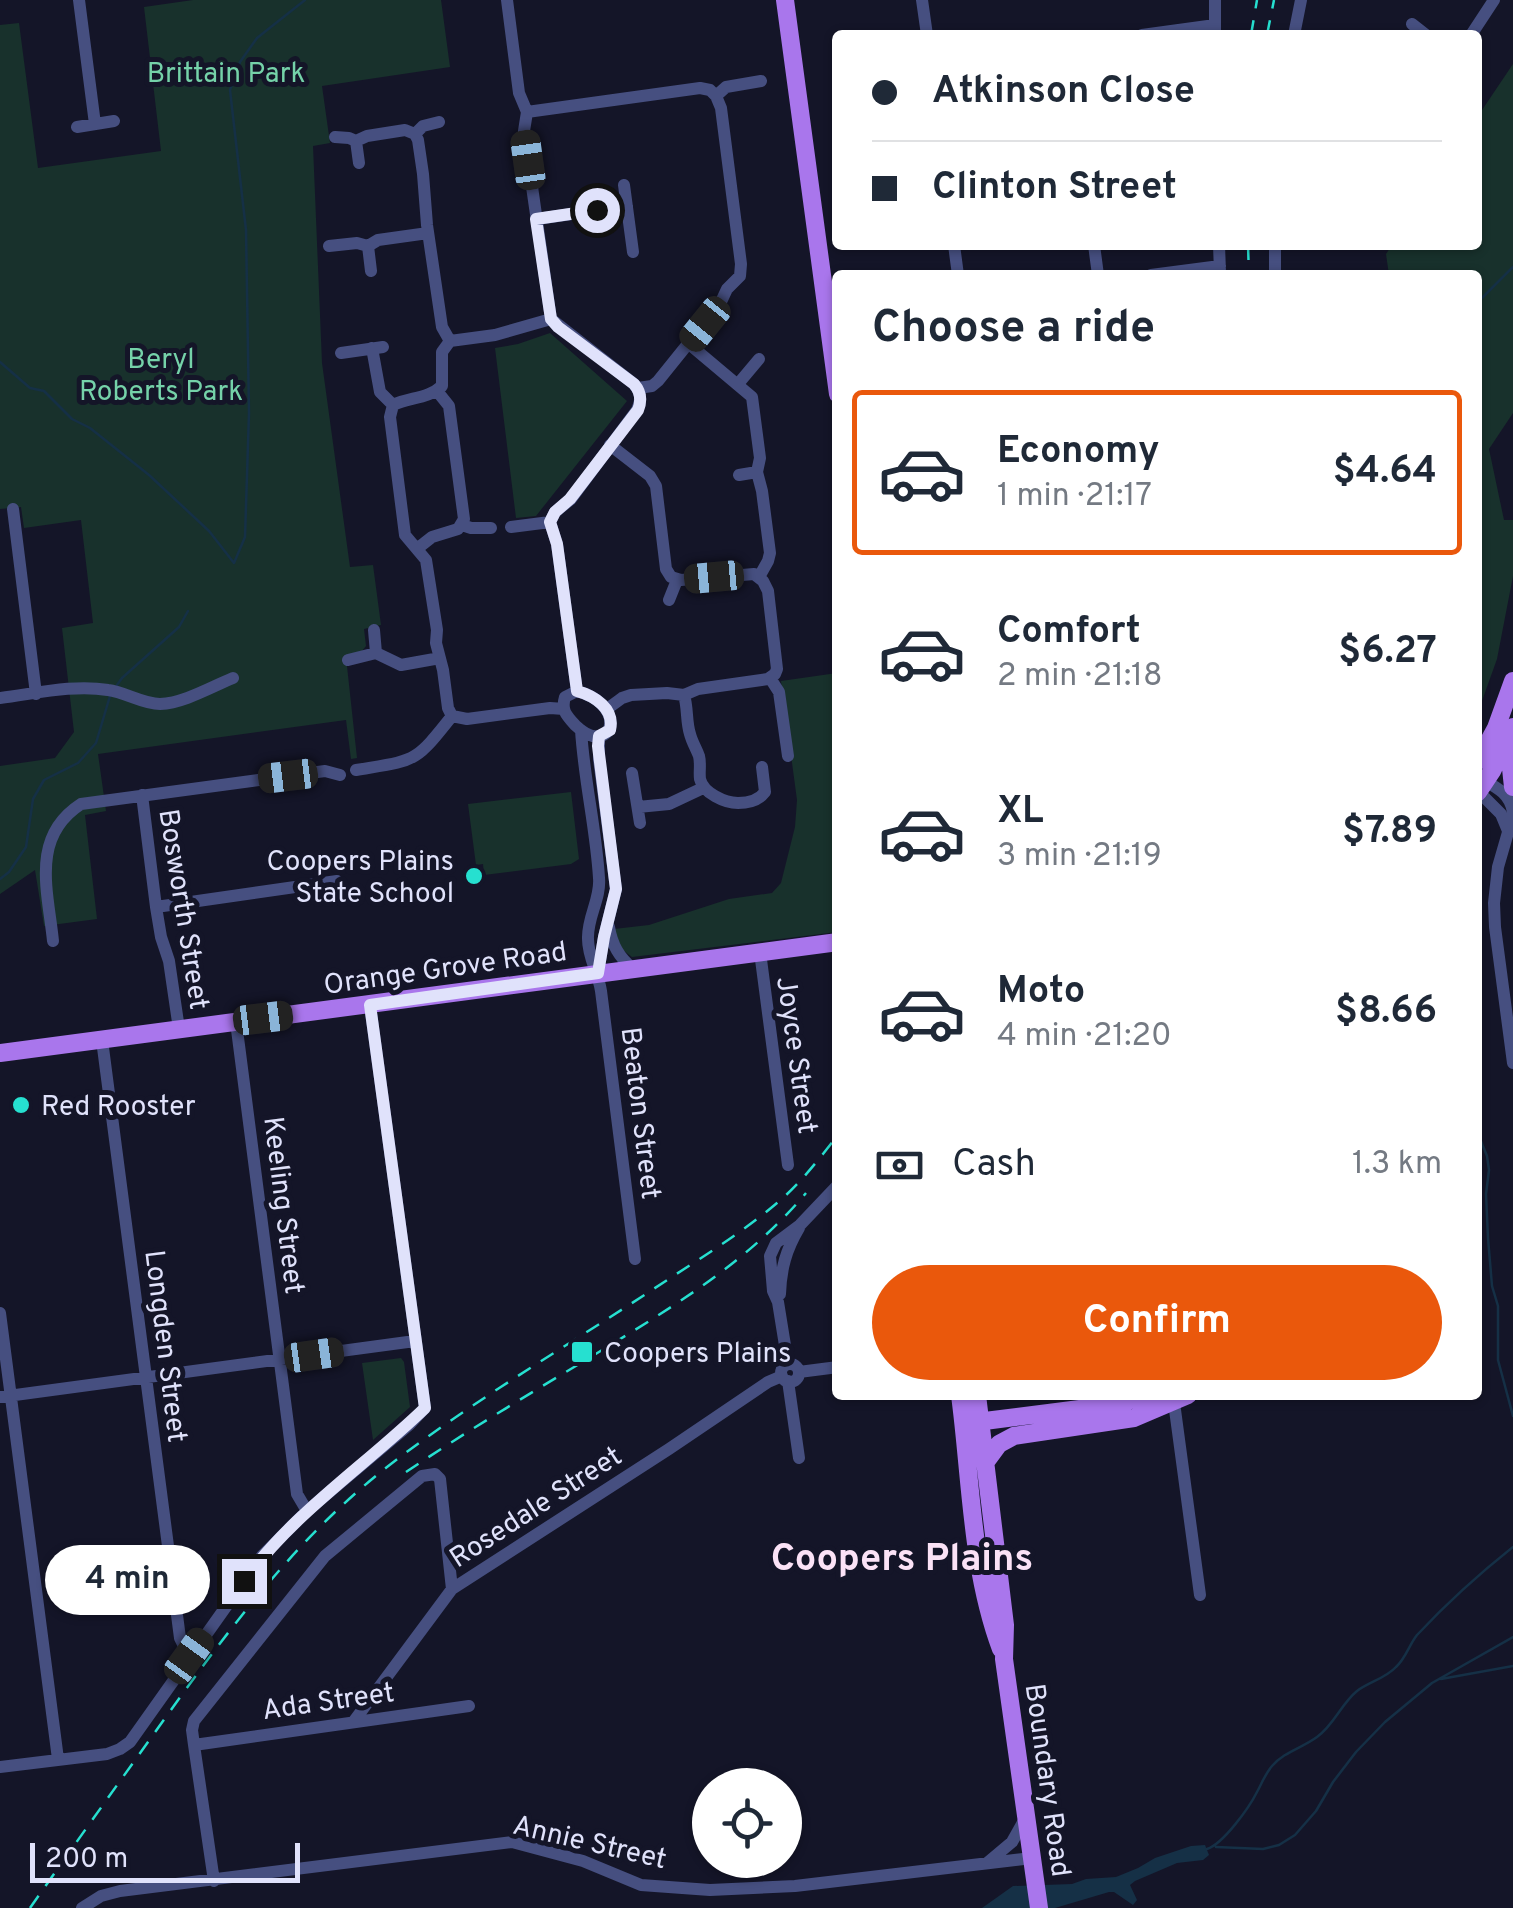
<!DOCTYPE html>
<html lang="en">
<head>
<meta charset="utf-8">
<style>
  body { margin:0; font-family:Overpass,sans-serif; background:#f6f6f7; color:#1f2937; height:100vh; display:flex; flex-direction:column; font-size:38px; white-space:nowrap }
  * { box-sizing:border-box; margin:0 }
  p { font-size:32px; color:#747a83 }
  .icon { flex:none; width:55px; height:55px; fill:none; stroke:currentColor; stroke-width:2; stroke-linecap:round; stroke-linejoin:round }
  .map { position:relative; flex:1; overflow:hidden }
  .side { position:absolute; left:832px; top:270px; width:650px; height:1130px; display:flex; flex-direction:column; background:#fff; border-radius:10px; box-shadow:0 2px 8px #0004 }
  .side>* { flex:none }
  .guide { position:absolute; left:832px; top:30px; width:650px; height:220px; border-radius:10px; box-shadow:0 2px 8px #0004; display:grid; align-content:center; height:220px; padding:0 40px; background:#fff }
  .controls { position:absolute; left:692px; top:1768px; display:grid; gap:20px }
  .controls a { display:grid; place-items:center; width:110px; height:110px; border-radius:50%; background:#fff; box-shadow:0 2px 8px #0004; font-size:50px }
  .scale { position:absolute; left:30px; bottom:25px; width:270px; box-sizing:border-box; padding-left:10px; border:5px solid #e0e2fb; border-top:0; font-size:28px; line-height:35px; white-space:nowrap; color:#e0e2fb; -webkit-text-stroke:8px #141528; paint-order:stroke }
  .end { position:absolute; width:45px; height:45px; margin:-22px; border:12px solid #e0e2fb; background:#111; box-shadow:0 0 0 5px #111 }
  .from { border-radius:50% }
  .bubble { position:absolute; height:70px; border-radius:35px; background:#fff; box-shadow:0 2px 8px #0004; font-size:32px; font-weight:700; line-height:70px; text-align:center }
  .car { position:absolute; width:30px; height:60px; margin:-30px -15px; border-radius:12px; box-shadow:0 0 8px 2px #0007; background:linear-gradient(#222 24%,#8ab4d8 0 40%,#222 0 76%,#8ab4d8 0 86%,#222 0) }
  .guide b { display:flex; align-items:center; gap:35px; height:95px; font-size:38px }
  .guide b+b { border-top:2px solid #e0e1e3 }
  .guide i { width:25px; height:25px; background:#1f2937 }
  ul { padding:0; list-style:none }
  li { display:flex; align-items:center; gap:30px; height:165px; margin:0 20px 15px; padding:0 20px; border:5px solid transparent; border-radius:10px }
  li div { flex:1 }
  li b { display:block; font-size:38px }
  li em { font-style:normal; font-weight:700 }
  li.selected { border-color:#ea580c }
  li>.icon { width:90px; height:90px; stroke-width:1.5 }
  h2 { padding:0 40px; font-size:45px; line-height:120px }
  .pay { display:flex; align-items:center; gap:25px; height:110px; padding:0 40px; font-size:38px }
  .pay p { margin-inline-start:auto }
  .primary-button { display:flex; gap:20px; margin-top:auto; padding:20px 40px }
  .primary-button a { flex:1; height:115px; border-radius:60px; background:#ea580c; color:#fff; font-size:40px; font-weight:700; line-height:115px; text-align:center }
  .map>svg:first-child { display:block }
  .green { fill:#18312c }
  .water { fill:#153046 }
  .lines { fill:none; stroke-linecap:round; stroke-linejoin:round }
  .stream { stroke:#153046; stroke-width:2.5 }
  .minor { stroke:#464f80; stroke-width:12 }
  .major { stroke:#a976ec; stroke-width:18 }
  .rail { stroke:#26e0d0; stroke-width:2.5; stroke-dasharray:15 12; stroke-linecap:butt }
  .route { stroke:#e0e2fb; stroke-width:12 }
  .poi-dot { fill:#26e0d0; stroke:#141528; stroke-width:4 }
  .labels { text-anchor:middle; stroke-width:10; stroke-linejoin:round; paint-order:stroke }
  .park-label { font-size:28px; fill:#75d2a9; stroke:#141528 }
  .poi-label { font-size:28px; fill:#e0e2fb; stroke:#141528; text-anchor:start }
  .street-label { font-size:28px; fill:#e0e2fb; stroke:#141528 }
  .district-label { font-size:38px; font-weight:bold; fill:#fbe2f6; stroke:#141528 }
</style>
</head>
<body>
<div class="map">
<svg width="1513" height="1908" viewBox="0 0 1513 1908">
  <rect width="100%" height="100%" fill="#141528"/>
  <!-- green -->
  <path class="green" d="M 193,0 L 441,0 L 450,67 L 322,86 L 330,143 L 313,146 L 322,363 L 350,567 L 373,565 L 381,625 L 364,629 L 366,646 L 362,651 L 346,657 L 357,758 L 351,759 L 346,720 L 98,754 L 106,811 L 85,815 L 97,919 L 44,926 L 35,870 L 0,894 L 0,766 L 55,758 L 74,732 L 62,628 L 93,623 L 81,520 L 24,528 L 21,507 L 0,509 L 0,25 L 19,23 L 38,168 L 161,151 L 144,7 Z
    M 1513,64 L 1513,413 L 1489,449 L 1504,520 L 1513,520 L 1513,576 L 1497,659 L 1478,712 L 1478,275 L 1389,275 L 1386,254 L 1392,245 L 1478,245 L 1478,116 Z
    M 550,333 L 627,401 L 536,516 L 516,518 L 495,348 L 518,344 Z
    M 837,673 L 837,932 L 632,957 L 619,947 L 614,929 L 649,925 L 729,899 L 772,893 L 781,883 L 795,827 L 797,800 L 781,681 Z
    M 571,792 L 579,859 L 571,864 L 484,875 L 483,864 L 476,865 L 468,804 Z
    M 401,1358 L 404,1362 L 410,1407 L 373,1440 L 362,1363 Z"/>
  <!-- water -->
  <path class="water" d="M 1205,1845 L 1209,1855 L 1203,1860 L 1177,1863 L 1135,1881 L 1130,1885 L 1137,1900 L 1133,1905 L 1114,1892 L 1109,1892 L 1055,1908 L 982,1908 L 1013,1886 L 1072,1884 L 1086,1879 L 1116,1877 L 1138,1868 L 1155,1858 L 1191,1846 Z"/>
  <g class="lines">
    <!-- stream -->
    <path class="stream" d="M 1478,302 L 1513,267
      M 0,362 L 30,388 L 44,391 L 72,419 L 90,428 L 149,475 L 209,531 L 234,563 L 245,537 L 249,413 L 246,230 L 230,90 L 240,62 L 257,38 L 305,0
      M 117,685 L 122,678 L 179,627 L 188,611
      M 0,879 L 9,872 L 26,847 L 33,799 L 44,780 L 78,763 L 96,743 L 110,696
      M 1478,1060 L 1478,1077
      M 1478,1134 L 1487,1156 L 1489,1170 L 1486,1194 L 1488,1238 L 1492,1286 L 1498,1306 L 1498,1360 L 1513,1416
      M 1441,1679 L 1513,1666
      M 1216,1847 L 1263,1849 L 1279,1845 L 1295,1835 L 1316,1811 L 1333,1782 L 1356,1752 L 1385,1722 L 1432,1683 L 1513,1637
      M 1207,1849 C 1223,1844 1249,1808 1257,1792 C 1262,1783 1265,1774 1272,1766 C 1284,1752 1302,1748 1317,1737 C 1334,1725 1341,1704 1357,1691 C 1369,1682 1386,1678 1396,1667 C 1406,1658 1409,1645 1417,1635 C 1447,1603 1479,1574 1513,1547"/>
    <!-- minor -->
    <path class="minor" d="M 79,0 L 95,124
      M 507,0 L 519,93 L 527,112
      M 922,0 L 927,35
      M 1215,0 L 1215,35
      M 1412,24 L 1426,35
      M 1142,35 L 1215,25
      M 1294,35 L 1301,0
      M 1471,35 L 1494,0
      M 716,96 L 726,87 L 761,81
      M 527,112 L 524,131 L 551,319 L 634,384 C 641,392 642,400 637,410 L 571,499 L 555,512 L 550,522 L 557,544 L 577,691
      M 527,112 L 700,88 L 710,90 L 716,96
      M 77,127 L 114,121
      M 415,134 L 423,126 L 439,122
      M 335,137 L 349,138 L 356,141
      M 359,163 L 356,141 L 367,136 L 405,130 L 415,134 L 418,140 L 423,174 L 427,225 L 442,327 L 450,341
      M 624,185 L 633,252
      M 537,219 L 627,206
      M 954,245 L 958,275
      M 1094,245 L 1098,275
      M 1219,245 L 1220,272
      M 1275,245 L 1275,275
      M 329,246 L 357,243 L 368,246 L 378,240 L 428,233
      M 368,246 L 371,271
      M 1151,275 L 1220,266
      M 551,319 L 495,335 L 450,341 L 442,352 L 442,386 C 428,399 410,397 393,405 L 390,417 L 405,535 L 426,560 L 437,630 L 436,643 L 443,670 L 448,708 L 452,716 L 467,719 L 550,708 L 564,709
      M 689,344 L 752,397 L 760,458 L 757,472 L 762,491 L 770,553 L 768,561 L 759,577
      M 372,348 L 380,392 L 393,405
      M 341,353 L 383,347
      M 738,384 L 759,359
      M 638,388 L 652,386 L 658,381 L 720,304 L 727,289 L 740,276 L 741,264 L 721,108 L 716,96
      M 739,475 L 757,472
      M 13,509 L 36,694
      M 462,525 L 471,528 L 491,528
      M 511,527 L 550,522
      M 418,548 L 432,537 L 458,529 L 464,519 L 449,406 L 437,391
      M 669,600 L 677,580
      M 374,630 L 376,653
      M 348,660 L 376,653 L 401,665 L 440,658
      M 770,678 L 779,692 L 788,756
      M 577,691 C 631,706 611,760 575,725 C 566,715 561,710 565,697 Z
      M 684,695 C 688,708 686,722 690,734 C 692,742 696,748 699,756 C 701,764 699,772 700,779 C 703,793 725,803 738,803 C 748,803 759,800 765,792 L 762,767
      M 0,698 C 34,694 73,684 108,690 C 125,692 143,704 160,704 C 184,703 211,687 233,678
      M 607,709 L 622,698 L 631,695 L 667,693 L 684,695 L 698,689 L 768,679 L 775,674 L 777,669 L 768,591 L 763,581 L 754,574 L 681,580 L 671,577 L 666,569 L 656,486 L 650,476 L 610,445
      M 581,730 C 584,780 596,828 599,878 C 601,899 587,917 588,939 C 588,958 598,972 601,991 L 635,1259
      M 356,770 C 416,760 414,764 452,716
      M 632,773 L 640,823
      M 1480,778 C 1496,787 1510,793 1513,812
      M 1478,791 L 1501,814 L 1508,831
      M 142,795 L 156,907 L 161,937 L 169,961 L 179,1029
      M 638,807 L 669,804 L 703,788
      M 1513,815 L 1498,867 L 1494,903 L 1495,927 L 1513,1063
      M 156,907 L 337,881
      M 609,927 C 612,945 619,957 633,969
      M 53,941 C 48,891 30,837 81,804 L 325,771 L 340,775
      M 760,952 L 788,1165
      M 598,973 L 604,937 L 616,889 L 599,759 L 599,736
      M 236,1022 L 297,1494 L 307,1511
      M 102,1040 L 180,1638 L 189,1656
      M 780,1294 C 781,1268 786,1250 799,1228
      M 0,1313 L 58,1759
      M 788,1364 L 778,1302 L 773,1291 L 770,1256 L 776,1243 L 800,1225 L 838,1185
      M781 1373a9 9 0 1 1 18 0a9 9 0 1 1-18 0Z
      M 799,1372 L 838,1367
      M 788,1381 L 799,1458
      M 1173,1395 L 1200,1595
      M 0,1397 L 415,1341
      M 354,1721 L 452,1589 L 669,1449 L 768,1382 L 782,1376
      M 194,1745 L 469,1706
      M 0,1767 L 107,1754 L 120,1749 L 130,1742 L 262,1556 L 307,1511 L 409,1425 L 425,1408 L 370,1005
      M 987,1863 L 1012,1842 L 1026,1817
      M 214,1881 L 194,1745 L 192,1730 L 194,1721 L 325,1556 L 422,1476 L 435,1474 L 440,1479 L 452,1589
      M 82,1908 L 101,1896 L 120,1891 L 512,1842 L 583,1861 L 641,1885 L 710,1890 L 795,1886 L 1032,1858"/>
    <!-- major -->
    <path class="major" d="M 785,0 L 838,394
      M 1508,740 L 1513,787
      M 1478,761 L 1496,728 L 1513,681
      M 1478,792 L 1492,771 L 1513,727
      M 0,1053 L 838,942
      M 960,1395 C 971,1478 971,1569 1001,1649
      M 977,1395 L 1005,1625 L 1004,1659 L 1039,1908
      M 969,1423 L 1111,1405 L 1150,1395
      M 985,1463 L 999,1444 L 1014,1436 L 1134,1418 L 1188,1395"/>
    <!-- rail -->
    <path class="rail" d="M 1251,35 L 1257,0
      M 1267,35 L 1274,0
      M 1248,245 L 1249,275
      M 406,1472 C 467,1431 531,1393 594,1355 C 671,1308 747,1263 806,1193
      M 30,1908 C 72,1848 115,1788 158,1728 C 226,1633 294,1540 387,1467 C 471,1402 564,1348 652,1290 C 694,1262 738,1236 777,1203 C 800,1184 819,1159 838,1135"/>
  </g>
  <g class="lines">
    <!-- route -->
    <path class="route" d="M 244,1581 C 293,1513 365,1466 425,1408 L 370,1005 L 598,973 L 604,937 L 616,889 L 598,746 L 599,736 L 610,730 C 615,709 595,696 577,691 L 557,544 L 550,522 L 555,512 L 570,499 L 638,410 C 642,400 641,392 634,384 L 558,327 L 551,319 L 536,219 L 597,210"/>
  </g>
  <!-- markers -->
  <g class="poi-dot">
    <circle cx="474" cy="876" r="10"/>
    <circle cx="21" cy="1105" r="10"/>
    <rect x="570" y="1340" width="24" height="24" rx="5"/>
  </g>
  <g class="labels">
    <!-- park labels -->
    <g class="park-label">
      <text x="226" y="82">Brittain Park</text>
      <text x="161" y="368">Beryl<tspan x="161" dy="32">Roberts Park</tspan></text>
    </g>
    <!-- poi labels -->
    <g class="poi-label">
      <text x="454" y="870" text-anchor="end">Coopers Plains<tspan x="454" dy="32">State School</tspan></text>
      <text x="41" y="1115">Red Rooster</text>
      <text x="604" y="1362">Coopers Plains</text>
    </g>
    <!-- street labels -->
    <g class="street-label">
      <text transform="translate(185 909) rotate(81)" y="10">Bosworth Street</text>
      <text transform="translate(445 967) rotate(-8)" y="10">Orange Grove Road</text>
      <text transform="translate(798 1055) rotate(82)" y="10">Joyce Street</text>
      <text transform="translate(642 1113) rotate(83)" y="10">Beaton Street</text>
      <text transform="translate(285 1205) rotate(83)" y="10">Keeling Street</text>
      <text transform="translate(167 1346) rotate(83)" y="10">Longden Street</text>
      <text transform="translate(535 1506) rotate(-33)" y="10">Rosedale Street</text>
      <text transform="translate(328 1700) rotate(-8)" y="10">Ada Street</text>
      <text transform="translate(1049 1780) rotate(82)" y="10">Boundary Road</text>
      <text transform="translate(590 1841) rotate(13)" y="10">Annie Street</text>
    </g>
    <!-- district labels -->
    <g class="district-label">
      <text x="902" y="1570">Coopers Plains</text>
    </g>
  </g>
</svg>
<div class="controls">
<a><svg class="icon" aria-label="locate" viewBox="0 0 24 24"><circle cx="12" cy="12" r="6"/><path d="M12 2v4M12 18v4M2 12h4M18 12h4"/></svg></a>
</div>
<div class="scale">200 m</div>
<i class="end from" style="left:597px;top:210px"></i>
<i class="end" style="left:244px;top:1581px"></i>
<div class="bubble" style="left:45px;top:1545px;width:165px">4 min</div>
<i class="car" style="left:528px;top:160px;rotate:352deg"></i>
<i class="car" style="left:705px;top:324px;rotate:219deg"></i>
<i class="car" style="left:714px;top:577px;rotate:265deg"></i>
<i class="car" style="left:288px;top:776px;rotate:263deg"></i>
<i class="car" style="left:263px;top:1018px;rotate:83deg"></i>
<i class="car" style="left:314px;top:1355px;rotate:82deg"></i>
<i class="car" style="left:189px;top:1656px;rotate:36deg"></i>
<div class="guide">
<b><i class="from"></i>Atkinson Close</b>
<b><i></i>Clinton Street</b>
</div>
<section class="side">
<h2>Choose a ride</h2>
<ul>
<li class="selected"><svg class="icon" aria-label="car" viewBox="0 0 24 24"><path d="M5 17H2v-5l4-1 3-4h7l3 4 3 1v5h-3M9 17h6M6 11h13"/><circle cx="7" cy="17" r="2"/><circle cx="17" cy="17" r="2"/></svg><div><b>Economy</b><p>1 min · 21:17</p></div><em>$4.64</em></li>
<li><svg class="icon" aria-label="car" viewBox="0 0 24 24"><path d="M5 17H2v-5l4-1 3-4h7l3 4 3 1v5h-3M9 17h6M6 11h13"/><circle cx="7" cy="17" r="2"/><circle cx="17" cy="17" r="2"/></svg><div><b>Comfort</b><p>2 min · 21:18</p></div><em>$6.27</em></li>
<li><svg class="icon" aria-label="car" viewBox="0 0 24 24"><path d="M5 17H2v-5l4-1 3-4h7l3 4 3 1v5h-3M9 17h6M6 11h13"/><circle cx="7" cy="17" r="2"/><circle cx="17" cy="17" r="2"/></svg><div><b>XL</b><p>3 min · 21:19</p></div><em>$7.89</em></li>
<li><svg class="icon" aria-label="car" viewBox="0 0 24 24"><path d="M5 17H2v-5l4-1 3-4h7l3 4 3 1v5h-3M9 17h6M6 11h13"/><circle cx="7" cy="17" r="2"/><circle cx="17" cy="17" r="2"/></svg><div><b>Moto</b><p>4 min · 21:20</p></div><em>$8.66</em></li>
</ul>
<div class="pay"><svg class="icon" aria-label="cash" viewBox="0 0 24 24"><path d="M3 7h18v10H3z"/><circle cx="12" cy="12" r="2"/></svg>Cash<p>1.3 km</p></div>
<div class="primary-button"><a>Confirm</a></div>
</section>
</div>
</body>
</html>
